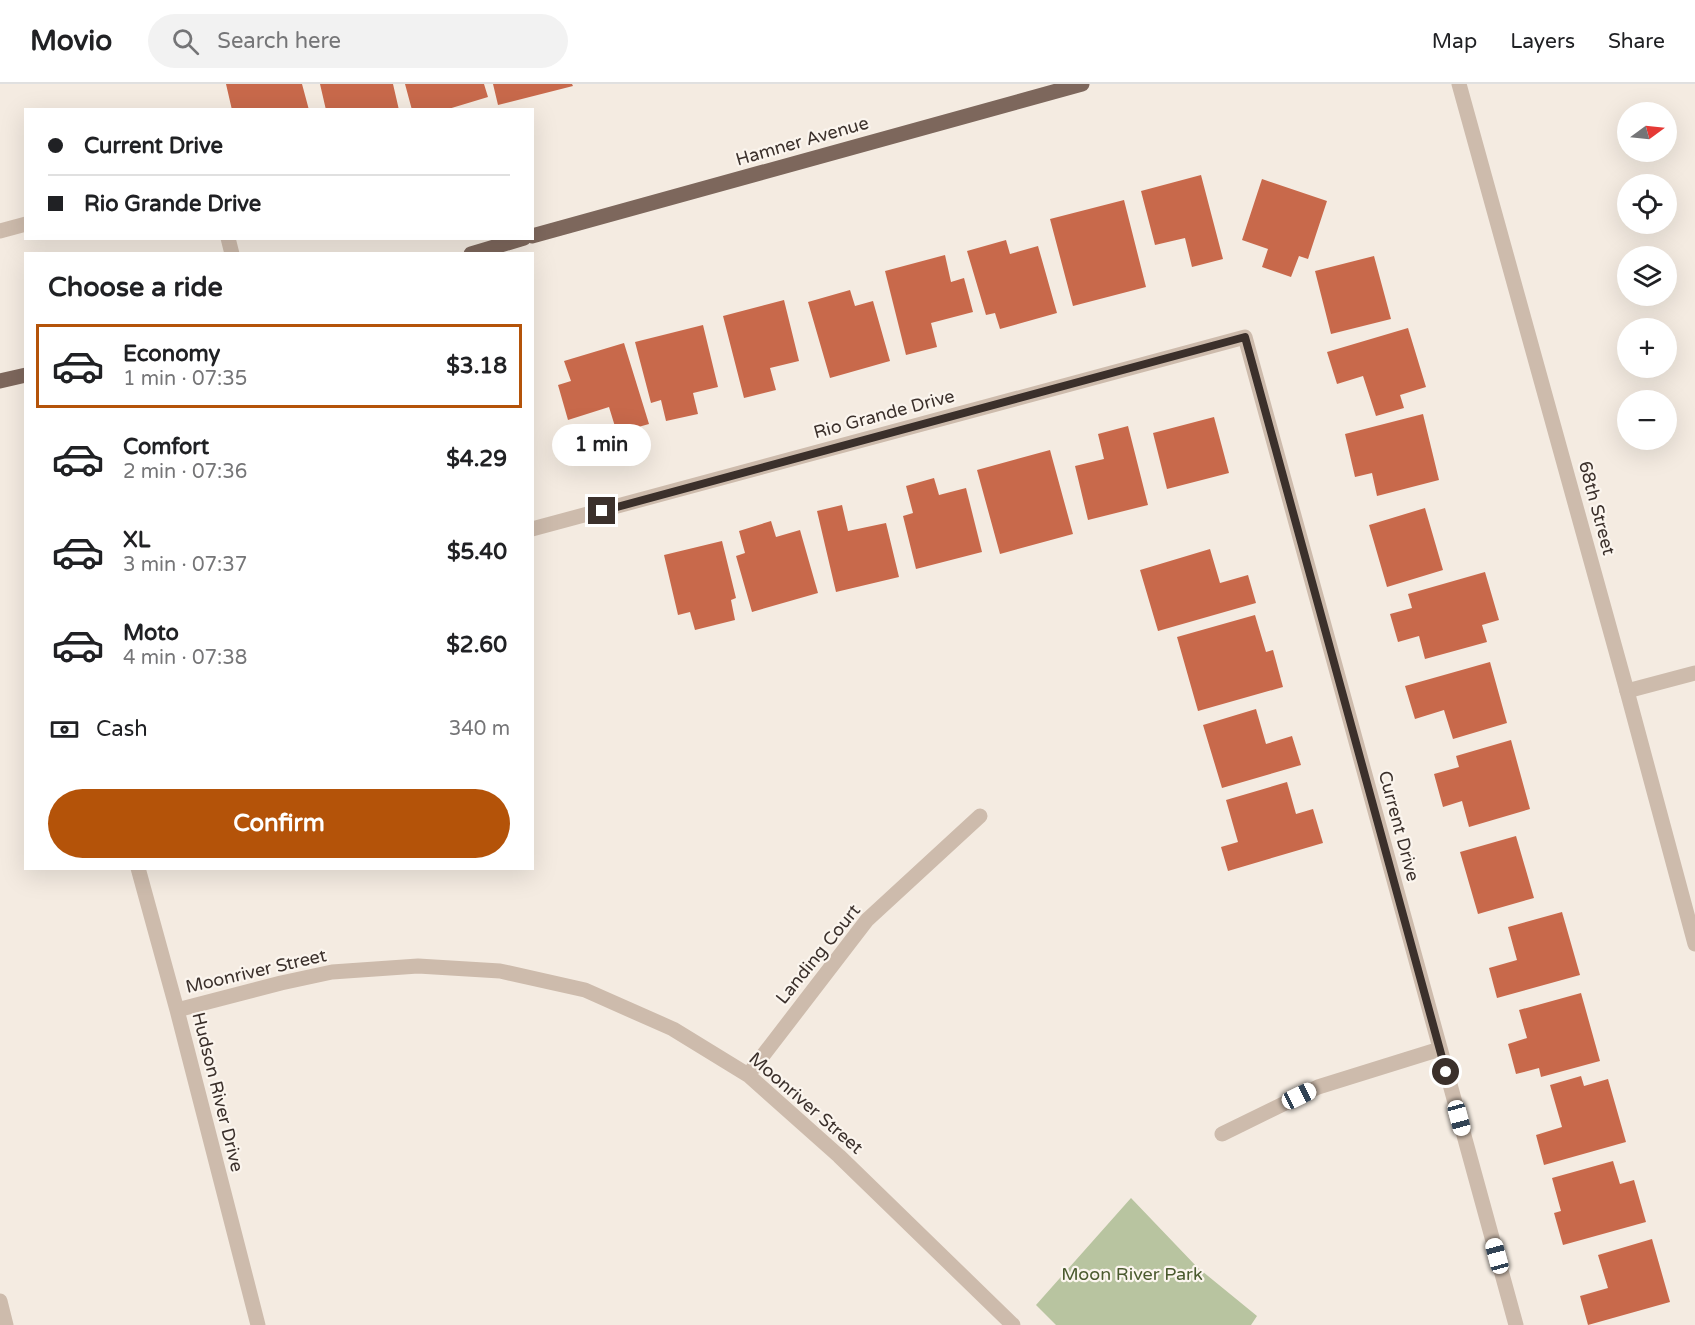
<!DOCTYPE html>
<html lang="en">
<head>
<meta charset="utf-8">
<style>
  body { margin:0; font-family:"Varela Round",sans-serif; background:#f2f2f2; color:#202124; height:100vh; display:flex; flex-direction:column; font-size:22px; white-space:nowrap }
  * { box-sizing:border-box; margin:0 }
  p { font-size:20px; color:#757577 }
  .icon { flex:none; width:33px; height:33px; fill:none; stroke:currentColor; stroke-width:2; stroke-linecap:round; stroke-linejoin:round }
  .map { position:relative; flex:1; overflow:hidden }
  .panel { position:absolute; left:24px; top:168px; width:510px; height:618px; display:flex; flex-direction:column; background:#fff; border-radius:0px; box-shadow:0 6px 24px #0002 }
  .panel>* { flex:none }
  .hud { position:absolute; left:24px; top:24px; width:510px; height:132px; border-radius:0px; box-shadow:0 6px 24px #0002; display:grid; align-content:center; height:132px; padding:0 24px; background:#fff }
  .needle { width:39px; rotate:75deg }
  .controls { position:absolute; left:1617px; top:18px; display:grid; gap:12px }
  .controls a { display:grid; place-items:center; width:60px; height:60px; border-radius:50%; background:#fff; box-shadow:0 6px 24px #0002; font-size:30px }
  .end { position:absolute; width:27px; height:27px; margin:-14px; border:8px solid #3b302b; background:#fff; box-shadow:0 0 0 3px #fff }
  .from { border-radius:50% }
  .bubble { position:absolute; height:42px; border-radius:21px; background:#fff; box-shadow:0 6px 24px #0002; font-size:20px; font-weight:700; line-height:42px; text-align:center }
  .car { position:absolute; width:18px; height:36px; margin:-18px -9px; border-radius:8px; box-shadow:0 0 4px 2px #0007; background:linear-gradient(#fff 24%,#345 0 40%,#fff 0 76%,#345 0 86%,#fff 0) }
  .hud b { display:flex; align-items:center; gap:21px; height:57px; font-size:22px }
  .hud b+b { border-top:2px solid #e0e0e0 }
  .hud i { width:15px; height:15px; background:#202124 }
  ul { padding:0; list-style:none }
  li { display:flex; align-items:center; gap:18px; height:84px; margin:0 12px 9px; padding:0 12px; border:3px solid transparent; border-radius:0px }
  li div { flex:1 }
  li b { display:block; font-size:22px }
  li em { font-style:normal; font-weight:700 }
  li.active { border-color:#b45309 }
  li>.icon { width:54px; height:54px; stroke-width:1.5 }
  h2 { padding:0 24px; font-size:27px; line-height:72px }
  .pay { display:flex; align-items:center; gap:15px; height:66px; padding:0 24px; font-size:22px }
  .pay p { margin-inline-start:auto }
  .cta { display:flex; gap:12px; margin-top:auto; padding:12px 24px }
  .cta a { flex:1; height:69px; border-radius:36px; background:#b45309; color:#fff; font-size:24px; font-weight:700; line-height:69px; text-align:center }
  header { display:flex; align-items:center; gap:36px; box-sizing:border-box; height:84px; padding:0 30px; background:#fff; border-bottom:2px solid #e0e0e0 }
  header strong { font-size:28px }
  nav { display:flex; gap:33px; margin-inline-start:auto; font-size:21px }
  .search { width:420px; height:54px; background:#f2f2f2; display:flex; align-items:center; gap:15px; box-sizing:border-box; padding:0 21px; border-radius:33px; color:#757577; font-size:22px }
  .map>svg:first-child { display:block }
  .green { fill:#b8c4a0 }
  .building { fill:#c8694b }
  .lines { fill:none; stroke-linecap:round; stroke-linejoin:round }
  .service { stroke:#cdbbac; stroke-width:15 }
  .minor { stroke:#cdbbac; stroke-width:15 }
  .tertiary { stroke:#cdbbac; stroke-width:15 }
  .primary { stroke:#7d675c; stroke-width:15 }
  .route { stroke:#3b302b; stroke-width:8 }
  .labels { text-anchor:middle; stroke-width:4.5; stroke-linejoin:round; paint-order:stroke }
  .street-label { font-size:18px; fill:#3b302b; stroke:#fbf5ee }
  .park-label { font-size:18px; fill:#4a5a2e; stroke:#fbf5ee }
</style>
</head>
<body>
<header>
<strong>Movio</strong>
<div class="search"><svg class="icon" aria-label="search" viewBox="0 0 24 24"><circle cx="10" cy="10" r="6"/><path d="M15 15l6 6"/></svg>Search here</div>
<nav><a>Map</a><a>Layers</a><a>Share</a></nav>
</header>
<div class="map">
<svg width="1695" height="1241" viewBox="0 0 1695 1241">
  <rect width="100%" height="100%" fill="#f4ebe1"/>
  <!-- green -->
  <path class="green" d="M 1131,1114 L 1197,1183 L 1257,1232 L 1251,1241 L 1056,1241 L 1036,1221 Z"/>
  <!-- building -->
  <path class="building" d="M 226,0 L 302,0 L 309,26 L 232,26 Z
    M 320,0 L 393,0 L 399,26 L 326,26 Z
    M 405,0 L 484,0 L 488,13 L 445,26 L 412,26 Z
    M 493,0 L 572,0 L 573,2 L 498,21 Z
    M 1201,91 L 1223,175 L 1192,183 L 1185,154 L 1155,161 L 1141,107 Z
    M 1262,95 L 1327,117 L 1308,175 L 1299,172 L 1291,193 L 1262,183 L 1268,165 L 1242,156 Z
    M 1124,116 L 1146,203 L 1073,222 L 1050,135 Z
    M 1006,156 L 1010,170 L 1038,162 L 1057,229 L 1000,245 L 995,229 L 986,231 L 967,167 Z
    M 945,171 L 951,198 L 964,194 L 973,228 L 931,239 L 937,263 L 906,271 L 885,187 Z
    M 1374,172 L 1391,235 L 1331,250 L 1315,187 Z
    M 850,206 L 855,222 L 873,217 L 890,277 L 830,294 L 808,218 Z
    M 784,216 L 799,277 L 770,284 L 776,306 L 744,314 L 723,232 Z
    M 703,241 L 718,303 L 693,309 L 698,330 L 666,337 L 661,316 L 651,319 L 635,258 Z
    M 1408,244 L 1426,303 L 1400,311 L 1404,324 L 1376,332 L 1363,292 L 1337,300 L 1327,268 Z
    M 624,259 L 649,340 L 617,349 L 609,323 L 568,336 L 558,301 L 571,297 L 564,277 Z
    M 1423,330 L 1439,396 L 1377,412 L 1372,389 L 1355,393 L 1345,350 Z
    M 1214,333 L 1229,389 L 1167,405 L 1153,349 Z
    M 1128,342 L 1148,421 L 1088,436 L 1075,382 L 1104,375 L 1098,350 Z
    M 1050,366 L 1073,450 L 1000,470 L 977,386 Z
    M 934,394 L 939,411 L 966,404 L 982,468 L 916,485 L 903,432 L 913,429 L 906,402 Z
    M 842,421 L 848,447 L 886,439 L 899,493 L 836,508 L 817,427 Z
    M 1425,424 L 1443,486 L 1387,503 L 1369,441 Z
    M 771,437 L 776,453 L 800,446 L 818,509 L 752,528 L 736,472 L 745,469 L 739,447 Z
    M 722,457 L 736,514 L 731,516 L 735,536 L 695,546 L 690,528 L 678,531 L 664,471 Z
    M 1210,465 L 1220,499 L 1248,491 L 1256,519 L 1158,547 L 1140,486 Z
    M 1485,488 L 1499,536 L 1482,541 L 1487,558 L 1425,575 L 1419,552 L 1398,558 L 1390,530 L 1412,524 L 1408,510 Z
    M 1255,531 L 1266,568 L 1273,566 L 1283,603 L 1198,627 L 1177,553 Z
    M 1490,578 L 1507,639 L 1453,655 L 1444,626 L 1415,635 L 1405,602 Z
    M 1256,625 L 1266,660 L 1292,652 L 1301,681 L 1222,704 L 1203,641 Z
    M 1511,656 L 1530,725 L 1469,743 L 1462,717 L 1443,723 L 1434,690 L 1459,683 L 1456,672 Z
    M 1287,698 L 1296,730 L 1313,725 L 1323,759 L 1228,787 L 1221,763 L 1238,758 L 1226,716 Z
    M 1516,752 L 1534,814 L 1478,830 L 1460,768 Z
    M 1562,828 L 1580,891 L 1497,914 L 1489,884 L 1517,876 L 1508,843 Z
    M 1581,909 L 1600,977 L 1541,993 L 1539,984 L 1516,990 L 1508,960 L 1527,954 L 1519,926 Z
    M 1581,992 L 1584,1002 L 1608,995 L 1626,1058 L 1544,1081 L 1536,1051 L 1562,1043 L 1550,1001 Z
    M 1613,1077 L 1620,1100 L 1634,1096 L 1646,1138 L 1563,1161 L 1554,1129 L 1561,1127 L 1552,1094 Z
    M 1652,1155 L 1670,1218 L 1588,1241 L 1580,1212 L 1608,1204 L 1598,1171 Z"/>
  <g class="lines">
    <!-- service -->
    <path class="service" d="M 0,147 L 26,140
      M 228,154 L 232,170"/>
    <!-- minor -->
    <path class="minor" d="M 532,445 L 1245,253 L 1516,1241
      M 1627,607 L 1695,589
      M 138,784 L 177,926 L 258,1241
      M 177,926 L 281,899 L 332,888 L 418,882 L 500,887 L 585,906 L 673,945 L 748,991 L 839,1072 L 1013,1241
      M 748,991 L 867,836 L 980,732
      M 1222,1050 L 1318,1003 L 1440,965
      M 0,1217 L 6,1241"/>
    <!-- tertiary -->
    <path class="tertiary" d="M 1459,0 L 1627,607 L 1695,860"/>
    <!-- primary -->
    <path class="primary" d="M 532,152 L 1082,0
      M 471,170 L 524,154
      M 0,297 L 26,291"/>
  </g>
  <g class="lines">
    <!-- route -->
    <path class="route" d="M 602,427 L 1245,253 L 1446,988"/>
  </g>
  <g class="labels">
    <!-- street labels -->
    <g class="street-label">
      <text transform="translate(802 57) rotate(-16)" y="6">Hamner Avenue</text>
      <text transform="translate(884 330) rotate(-15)" y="6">Rio Grande Drive</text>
      <text transform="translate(1597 424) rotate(75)" y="6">68th Street</text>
      <text transform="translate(1399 742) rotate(75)" y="6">Current Drive</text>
      <text transform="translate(818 870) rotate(-51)" y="6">Landing Court</text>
      <text transform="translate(256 887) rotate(-13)" y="6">Moonriver Street</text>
      <text transform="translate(218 1008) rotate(76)" y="6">Hudson River Drive</text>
      <text transform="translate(806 1019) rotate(41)" y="6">Moonriver Street</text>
    </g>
    <!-- park labels -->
    <g class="park-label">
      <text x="1132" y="1196">Moon River Park</text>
    </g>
  </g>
</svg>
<div class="controls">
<a><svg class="needle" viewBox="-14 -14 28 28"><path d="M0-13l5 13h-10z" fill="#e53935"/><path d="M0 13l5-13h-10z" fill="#757577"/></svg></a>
<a><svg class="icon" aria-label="locate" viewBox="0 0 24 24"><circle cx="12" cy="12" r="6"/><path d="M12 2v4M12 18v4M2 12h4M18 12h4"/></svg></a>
<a><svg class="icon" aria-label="layers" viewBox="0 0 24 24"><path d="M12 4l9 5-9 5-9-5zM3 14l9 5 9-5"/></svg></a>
<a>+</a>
<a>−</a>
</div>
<i class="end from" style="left:1446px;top:988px"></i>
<i class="end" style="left:602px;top:427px"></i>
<div class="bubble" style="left:552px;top:340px;width:99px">1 min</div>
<i class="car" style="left:1299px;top:1012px;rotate:64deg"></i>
<i class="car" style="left:1459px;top:1034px;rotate:165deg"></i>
<i class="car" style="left:1497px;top:1172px;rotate:345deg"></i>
<div class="hud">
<b><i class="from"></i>Current Drive</b>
<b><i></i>Rio Grande Drive</b>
</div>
<section class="panel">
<h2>Choose a ride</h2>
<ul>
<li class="active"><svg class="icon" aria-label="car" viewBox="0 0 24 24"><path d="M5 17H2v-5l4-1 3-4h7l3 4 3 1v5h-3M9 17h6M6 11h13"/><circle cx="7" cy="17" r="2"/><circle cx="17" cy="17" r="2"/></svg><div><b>Economy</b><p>1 min · 07:35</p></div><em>$3.18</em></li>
<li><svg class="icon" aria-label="car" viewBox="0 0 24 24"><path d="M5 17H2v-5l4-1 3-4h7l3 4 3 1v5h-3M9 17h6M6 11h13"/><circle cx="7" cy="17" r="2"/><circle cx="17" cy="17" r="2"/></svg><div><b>Comfort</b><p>2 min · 07:36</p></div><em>$4.29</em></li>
<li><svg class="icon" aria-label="car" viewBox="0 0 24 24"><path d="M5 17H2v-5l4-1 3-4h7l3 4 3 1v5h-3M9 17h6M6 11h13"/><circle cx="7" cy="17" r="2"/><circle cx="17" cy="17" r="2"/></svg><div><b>XL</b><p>3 min · 07:37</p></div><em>$5.40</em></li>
<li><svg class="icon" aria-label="car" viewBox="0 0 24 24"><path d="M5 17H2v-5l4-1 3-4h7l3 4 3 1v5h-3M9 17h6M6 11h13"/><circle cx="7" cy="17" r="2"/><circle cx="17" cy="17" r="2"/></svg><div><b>Moto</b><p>4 min · 07:38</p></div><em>$2.60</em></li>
</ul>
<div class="pay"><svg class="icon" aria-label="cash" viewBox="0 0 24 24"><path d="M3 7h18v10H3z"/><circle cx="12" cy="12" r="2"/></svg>Cash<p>340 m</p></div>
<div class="cta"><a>Confirm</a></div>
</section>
</div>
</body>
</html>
